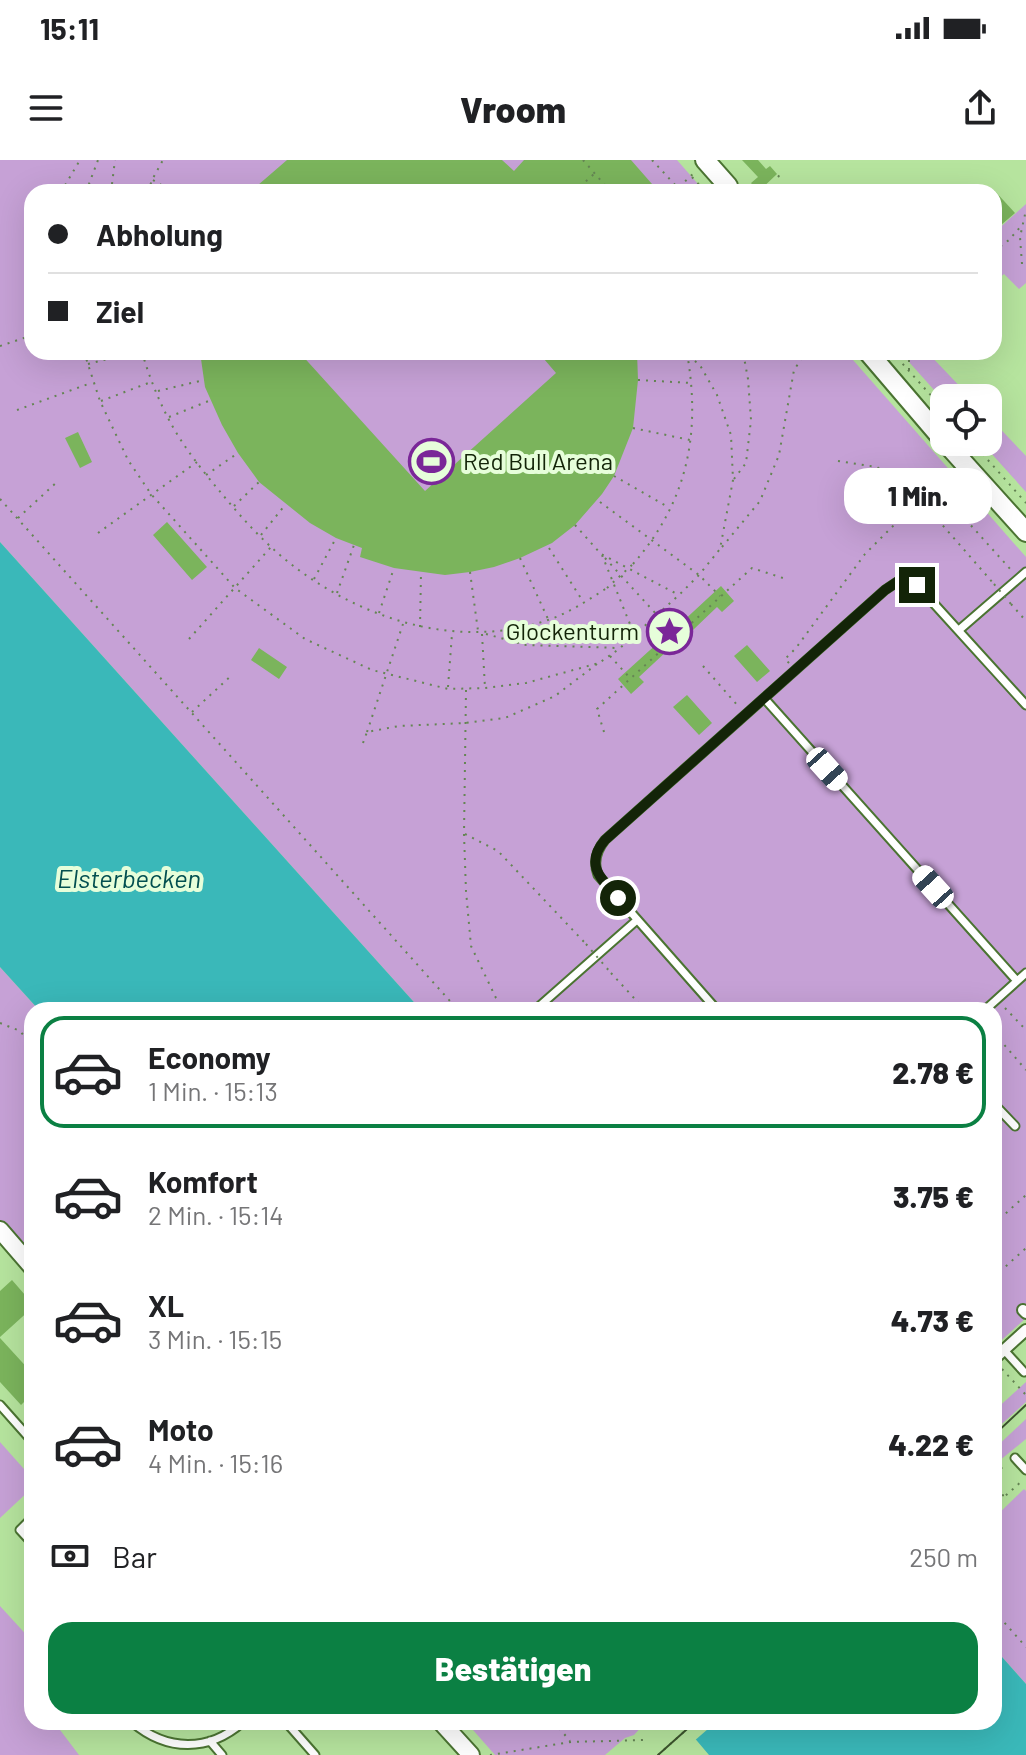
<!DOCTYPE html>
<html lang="de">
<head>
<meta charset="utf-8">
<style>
  body { margin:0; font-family:Barlow,sans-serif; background:#f6f6f6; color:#202124; height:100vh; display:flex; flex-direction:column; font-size:30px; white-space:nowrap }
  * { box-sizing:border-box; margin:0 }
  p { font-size:26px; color:#757577 }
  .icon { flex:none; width:44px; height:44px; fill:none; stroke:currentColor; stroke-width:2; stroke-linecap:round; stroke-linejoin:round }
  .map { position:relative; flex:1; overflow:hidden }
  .sheet { position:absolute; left:24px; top:842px; width:978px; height:728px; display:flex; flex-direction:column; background:#fff; border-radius:24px; box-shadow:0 8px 32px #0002 }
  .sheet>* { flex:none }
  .banner { position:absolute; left:24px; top:24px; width:978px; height:176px; border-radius:24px; box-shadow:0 8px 32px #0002; display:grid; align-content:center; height:176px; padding:0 24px; background:#fff }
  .fabs { position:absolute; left:930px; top:224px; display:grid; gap:16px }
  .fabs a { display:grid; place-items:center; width:72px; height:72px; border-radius:16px; background:#fff; box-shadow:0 8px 32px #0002; font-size:40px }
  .end { position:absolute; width:36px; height:36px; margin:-18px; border:10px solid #132408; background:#fff; box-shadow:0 0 0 4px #fff }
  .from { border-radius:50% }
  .bubble { position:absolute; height:56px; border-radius:24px; background:#fff; box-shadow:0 8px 32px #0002; font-size:26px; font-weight:800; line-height:56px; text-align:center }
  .car { position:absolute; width:24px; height:48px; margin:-24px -12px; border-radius:10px; box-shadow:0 0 6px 2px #0007; background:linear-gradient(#fff 24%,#345 0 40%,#fff 0 76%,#345 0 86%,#fff 0) }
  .banner b { display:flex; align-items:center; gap:28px; height:76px; font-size:30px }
  .banner b+b { border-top:2px solid #e0e0e0 }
  .banner i { width:20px; height:20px; background:#202124 }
  ul { padding:14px 0 0; list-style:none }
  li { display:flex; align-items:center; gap:24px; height:112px; margin:0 16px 12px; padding:0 8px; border:4px solid transparent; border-radius:24px }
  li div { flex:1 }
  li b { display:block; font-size:30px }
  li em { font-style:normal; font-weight:800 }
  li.selected { border-color:#0b8043 }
  li>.icon { width:72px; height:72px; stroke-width:1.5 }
  .pay { display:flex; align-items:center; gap:20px; height:88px; padding:0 24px; font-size:30px }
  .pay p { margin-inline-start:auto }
  .button { display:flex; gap:16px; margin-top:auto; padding:16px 24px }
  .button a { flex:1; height:92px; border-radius:24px; background:#0b8043; color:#fff; font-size:32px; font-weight:800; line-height:92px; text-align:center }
  .status { display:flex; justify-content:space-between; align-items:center; height:56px; padding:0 40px; background:#fff; direction:ltr }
  .status svg { height:22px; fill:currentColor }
  header { display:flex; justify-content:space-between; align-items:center; height:104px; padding:0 24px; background:#fff; font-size:36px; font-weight:800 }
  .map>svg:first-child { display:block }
  .green { fill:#c6a1d6 }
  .water { fill:#3ab8b9 }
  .pier { fill:#b6e49e }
  .building { fill:#7bb45c }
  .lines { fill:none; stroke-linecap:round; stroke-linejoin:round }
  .service-casing { stroke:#4b7432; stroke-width:11 }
  .pedestrian-casing { stroke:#4b7432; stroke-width:14 }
  .tertiary-casing { stroke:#4b7432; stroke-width:20 }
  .secondary-casing { stroke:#4b7432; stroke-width:22 }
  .path { stroke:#658554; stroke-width:2; stroke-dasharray:2 6; stroke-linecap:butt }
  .service { stroke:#fff; stroke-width:7 }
  .pedestrian { stroke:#fff; stroke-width:10 }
  .tertiary { stroke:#fff; stroke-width:16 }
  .secondary { stroke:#fff; stroke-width:18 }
  .tram { stroke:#3c542d; stroke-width:2 }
  .path-bridge { stroke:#658554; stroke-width:2; stroke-dasharray:2 6; stroke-linecap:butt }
  .route { stroke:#132408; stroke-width:10 }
  .labels { text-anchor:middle; stroke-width:8; stroke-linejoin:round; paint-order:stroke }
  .poi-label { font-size:24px; fill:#132408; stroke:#e6feda; text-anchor:start }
  .water-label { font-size:26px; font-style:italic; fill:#024f50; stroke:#e6feda }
</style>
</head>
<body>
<div class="status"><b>15:11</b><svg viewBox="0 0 49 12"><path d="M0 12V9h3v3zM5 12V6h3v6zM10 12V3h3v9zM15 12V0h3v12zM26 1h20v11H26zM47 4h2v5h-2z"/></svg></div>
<header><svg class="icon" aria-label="menu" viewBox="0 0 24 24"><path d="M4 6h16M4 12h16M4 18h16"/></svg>Vroom<svg class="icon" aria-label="share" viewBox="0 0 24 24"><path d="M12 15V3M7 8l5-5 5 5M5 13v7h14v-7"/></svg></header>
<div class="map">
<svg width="1026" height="1595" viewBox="0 0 1026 1595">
  <rect width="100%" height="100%" fill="#b6e49e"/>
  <!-- green -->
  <path class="green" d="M 0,0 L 677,0 L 705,32 L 32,32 L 32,192 L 846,192 L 1026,397 L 1026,1158 L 994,1187 L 994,850 L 421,850 L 0,382 Z
    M 1026,44 L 1026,123 L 1019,129 L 1004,114 L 994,123 L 994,73 Z
    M 900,192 L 927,192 L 971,238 L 944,238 L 944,241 Z
    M 988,256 L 1026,296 L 1026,332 L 981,282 L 988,282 Z
    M 0,807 L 39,850 L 32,850 L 32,1105 L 0,1069 Z
    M 1026,1222 L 1026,1242 L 994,1271 L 994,1251 Z
    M 1026,1259 L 1026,1279 L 994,1305 L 994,1289 Z
    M 0,1282 L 32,1318 L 32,1328 L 0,1358 Z
    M 1024,1329 L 1026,1331 L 1026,1524 L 994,1488 L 994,1358 Z
    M 0,1446 L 32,1481 L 32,1562 L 54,1562 L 79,1595 L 0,1595 Z
    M 466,1562 L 646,1562 L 634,1575 L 625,1578 L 605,1595 L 495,1595 Z"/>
  <!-- water -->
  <path class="water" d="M 0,382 L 421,850 L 39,850 L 0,807 Z
    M 994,1488 L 1026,1524 L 1026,1595 L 709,1595 L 681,1562 L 994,1562 Z"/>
  <!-- pier -->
  <path class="pier" d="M 677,1562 L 716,1562 L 693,1582 Z"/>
  <!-- building -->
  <path class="building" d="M 287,0 L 502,0 L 514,11 L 524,0 L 631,0 L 659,32 L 250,32 Z
    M 742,0 L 758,0 L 766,9 L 770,6 L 777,14 L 758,32 L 751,23 L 758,17 Z
    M 994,30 L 1015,53 L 994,71 Z
    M 200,192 L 299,192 L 425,331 L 556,213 L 538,192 L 637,192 L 638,220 L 633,268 L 614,316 L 602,334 L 575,365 L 552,383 L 520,398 L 494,407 L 470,412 L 445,415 L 394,408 L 360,397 L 362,388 L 336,378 L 310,363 L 259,322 L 238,293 L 222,265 L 205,227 Z
    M 78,272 L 92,302 L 80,308 L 65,278 Z
    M 167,362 L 207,407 L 192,420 L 153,375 Z
    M 721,426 L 734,441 L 722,452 L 717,447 L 670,492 L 668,490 L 639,517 L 644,522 L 631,534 L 618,519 L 660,481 L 650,470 L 670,453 L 680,464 Z
    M 747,485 L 770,511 L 757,522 L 734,496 Z
    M 259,488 L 287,507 L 279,519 L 251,500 Z
    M 687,535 L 712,563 L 699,575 L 673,547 Z
    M 12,1120 L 32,1143 L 32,1148 L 0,1177 L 0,1131 Z
    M 0,1178 L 32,1213 L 32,1234 L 21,1245 L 0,1222 Z"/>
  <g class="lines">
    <defs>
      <path id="service" d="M 959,470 L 1026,412
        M 764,538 L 1017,821
        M 535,850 L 637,760
        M 717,850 L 598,715 C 593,702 596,691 605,680 L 885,430 L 900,420 L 912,422 L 917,425 L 1026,545
        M 985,850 L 1026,813
        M 994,944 L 1015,966
        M 1004,1190 L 1024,1212
        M 0,1245 L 32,1281
        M 1015,1298 L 1026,1310
        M 32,1358 L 20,1370 L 32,1383
        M 132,1562 C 167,1592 209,1592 243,1562
        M 286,1562 L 315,1595
        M 210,1581 L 222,1595"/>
      <path id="pedestrian" d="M 1023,1150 L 1026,1153
        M 994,1199 L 1026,1170"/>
      <path id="tertiary" d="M 0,1070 L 32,1107
        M 441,1562 L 471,1595"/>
      <path id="secondary" d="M 705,0 L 728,26
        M 868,192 L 944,281
        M 945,282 L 1026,372"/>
    </defs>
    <!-- service casing -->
    <use href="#service" class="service-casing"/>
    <!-- pedestrian casing -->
    <use href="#pedestrian" class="pedestrian-casing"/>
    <!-- tertiary casing -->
    <use href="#tertiary" class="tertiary-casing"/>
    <!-- secondary casing -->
    <use href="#secondary" class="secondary-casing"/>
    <!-- path -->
    <path class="path" d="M 583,0 L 611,32
      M 652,0 L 678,28 L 696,11
      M 692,17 L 706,32
      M 778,17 L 783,11
      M 153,20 L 173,32
      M 61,32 L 80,0
      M 86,32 L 98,0
      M 111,32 L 115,0
      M 148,32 L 152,20 L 163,0
      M 574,32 L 594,14
      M 994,91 L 1009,80 L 1022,65
      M 1022,104 L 1020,77 L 1026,50
      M 0,186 L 30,176 L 30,137 L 32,125
      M 84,192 L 100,241 L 128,300 L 151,334 L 235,428 L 305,479 L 372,510 L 448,529 L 485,528 L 526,523 L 599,503 L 619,489 L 679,435 L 699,415 L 720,389 L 733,320 L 731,275 L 717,235 L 701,207 L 687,193
      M 142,192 C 148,213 156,234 166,254 C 180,283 202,310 222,334 C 245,362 271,390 300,411 C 372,463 463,489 548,460 C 569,453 588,440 607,428
      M 892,192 L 944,250
      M 909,192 L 909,210
      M 88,204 L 135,192
      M 638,220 L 692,223
      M 158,231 L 204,220
      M 101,241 L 151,222
      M 17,250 L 91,223
      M 169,257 L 211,240
      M 633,268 L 690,280
      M 972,282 L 1026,343
      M 838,301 L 877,307 L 911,332 L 938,360 L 994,424
      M 206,315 L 238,293
      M 614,316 L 668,347
      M 734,319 L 746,303 L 751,260 L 748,219 L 743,192
      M 911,332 L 949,341 L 1012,411
      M 0,339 L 458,850
      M 600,342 L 699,415 L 720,436
      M 234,346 L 259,322
      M 18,358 L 58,321
      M 575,365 L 601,394 L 677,434
      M 98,373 L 197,302
      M 261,375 L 285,345
      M 722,387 L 760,341 L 779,295 L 794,210 L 802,198 L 826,192
      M 549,388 L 584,443
      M 602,395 L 634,474
      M 520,398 L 548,459
      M 605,398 L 657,455
      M 633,404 C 688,341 701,273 687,193
      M 470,412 L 478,471
      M 314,419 L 336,378
      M 337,433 L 354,385
      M 1011,444 L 1026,461
      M 379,453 L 394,408
      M 420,467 L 421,413
      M 482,474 L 485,528
      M 486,474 L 526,485 L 618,488
      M 189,479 L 271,387
      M 610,496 L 630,518
      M 789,503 L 785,499 L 796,488 L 865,394 L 919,340
      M 703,506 L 739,547
      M 448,527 L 452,474
      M 466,530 L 464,674 L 466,731 L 471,786 L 496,838 L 506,850
      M 192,552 L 233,514
      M 367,572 L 403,464
      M 604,572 L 597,549 L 752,408 L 783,418
      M 363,583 L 367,572 L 399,566 L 465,563 L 505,558 L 555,536 L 597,504
      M 465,674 L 498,691 L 586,784
      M 611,813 L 645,850
      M 1005,848 L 1026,870
      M 0,863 L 20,871 L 32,886
      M 994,873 L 1026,910
      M 994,1064 L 1026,1035
      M 994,1117 L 1026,1088
      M 1002,1209 L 1026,1235
      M 994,1313 L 1006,1305
      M 994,1336 L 1006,1335
      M 994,1346 L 1023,1320
      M 994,1451 L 1026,1487
      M 554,1562 L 570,1581
      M 490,1595 L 571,1582 L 645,1580
      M 658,1595 L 695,1562"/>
    <!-- service -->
    <use href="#service" class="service"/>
    <!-- pedestrian -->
    <use href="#pedestrian" class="pedestrian"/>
    <!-- tertiary -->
    <use href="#tertiary" class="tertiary"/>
    <!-- secondary -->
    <use href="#secondary" class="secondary"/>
    <!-- tram -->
    <path class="tram" d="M 994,1275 L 1026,1245
      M 658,1595 L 695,1562"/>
    <!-- path-bridge -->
    <path class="path-bridge" d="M 994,424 L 1011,444
      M 607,428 L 633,404
      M 586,784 L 611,813"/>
  </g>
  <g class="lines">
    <!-- route -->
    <path class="route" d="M 618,738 C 601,719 584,704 605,680 L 885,430 L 900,420 L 912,422 L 917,425"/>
  </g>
  <!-- icons -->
  <defs>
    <symbol id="stadium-ring" viewBox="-11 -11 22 22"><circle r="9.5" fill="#e6feda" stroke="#7a2798" stroke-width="1.5"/><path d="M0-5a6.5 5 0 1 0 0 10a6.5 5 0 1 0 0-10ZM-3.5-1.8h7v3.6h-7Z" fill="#7a2798"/></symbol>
    <symbol id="sight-ring" viewBox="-11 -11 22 22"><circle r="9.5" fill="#e6feda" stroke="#7a2798" stroke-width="1.5"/><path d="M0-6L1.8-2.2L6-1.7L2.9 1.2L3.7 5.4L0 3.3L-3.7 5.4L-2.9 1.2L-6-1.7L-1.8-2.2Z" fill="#7a2798"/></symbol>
  </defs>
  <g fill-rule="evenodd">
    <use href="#stadium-ring" x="406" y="276" width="51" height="51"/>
    <use href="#sight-ring" x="644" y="446" width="51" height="51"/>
  </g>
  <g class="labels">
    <!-- poi labels -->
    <g class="poi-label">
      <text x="463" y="310">Red Bull Arena</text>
      <text x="639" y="480" text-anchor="end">Glockenturm</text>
    </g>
    <!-- water labels -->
    <g class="water-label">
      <text x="129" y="728">Elsterbecken</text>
    </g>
  </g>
</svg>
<div class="fabs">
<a><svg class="icon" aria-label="locate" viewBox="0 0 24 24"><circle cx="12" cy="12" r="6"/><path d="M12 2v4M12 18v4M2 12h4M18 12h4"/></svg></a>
</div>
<i class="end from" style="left:618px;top:738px"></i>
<i class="end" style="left:917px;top:425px"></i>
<div class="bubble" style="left:844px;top:308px;width:148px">1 Min.</div>
<i class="car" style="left:827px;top:609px;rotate:138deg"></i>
<i class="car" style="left:933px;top:727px;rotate:318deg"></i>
<div class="banner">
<b><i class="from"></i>Abholung</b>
<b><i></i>Ziel</b>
</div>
<section class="sheet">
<ul>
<li class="selected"><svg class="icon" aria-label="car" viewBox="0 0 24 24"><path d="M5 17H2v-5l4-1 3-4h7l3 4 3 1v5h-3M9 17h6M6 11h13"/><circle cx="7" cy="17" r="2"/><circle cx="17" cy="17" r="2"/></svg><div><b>Economy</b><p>1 Min. · 15:13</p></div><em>2.78 €</em></li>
<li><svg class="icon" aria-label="car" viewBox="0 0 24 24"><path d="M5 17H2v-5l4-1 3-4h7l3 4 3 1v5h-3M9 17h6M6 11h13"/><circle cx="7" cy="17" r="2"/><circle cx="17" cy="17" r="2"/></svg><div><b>Komfort</b><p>2 Min. · 15:14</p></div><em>3.75 €</em></li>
<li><svg class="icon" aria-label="car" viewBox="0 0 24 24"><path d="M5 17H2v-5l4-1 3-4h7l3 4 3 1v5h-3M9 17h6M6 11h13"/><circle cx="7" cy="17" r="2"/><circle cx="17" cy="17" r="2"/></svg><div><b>XL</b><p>3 Min. · 15:15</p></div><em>4.73 €</em></li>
<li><svg class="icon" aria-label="car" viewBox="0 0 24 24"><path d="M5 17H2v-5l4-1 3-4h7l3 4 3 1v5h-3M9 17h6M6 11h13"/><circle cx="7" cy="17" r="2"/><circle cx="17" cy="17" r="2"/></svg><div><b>Moto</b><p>4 Min. · 15:16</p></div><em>4.22 €</em></li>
</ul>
<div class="pay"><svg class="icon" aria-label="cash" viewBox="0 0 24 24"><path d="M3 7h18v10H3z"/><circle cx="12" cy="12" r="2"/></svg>Bar<p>250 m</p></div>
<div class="button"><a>Bestätigen</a></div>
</section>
</div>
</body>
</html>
